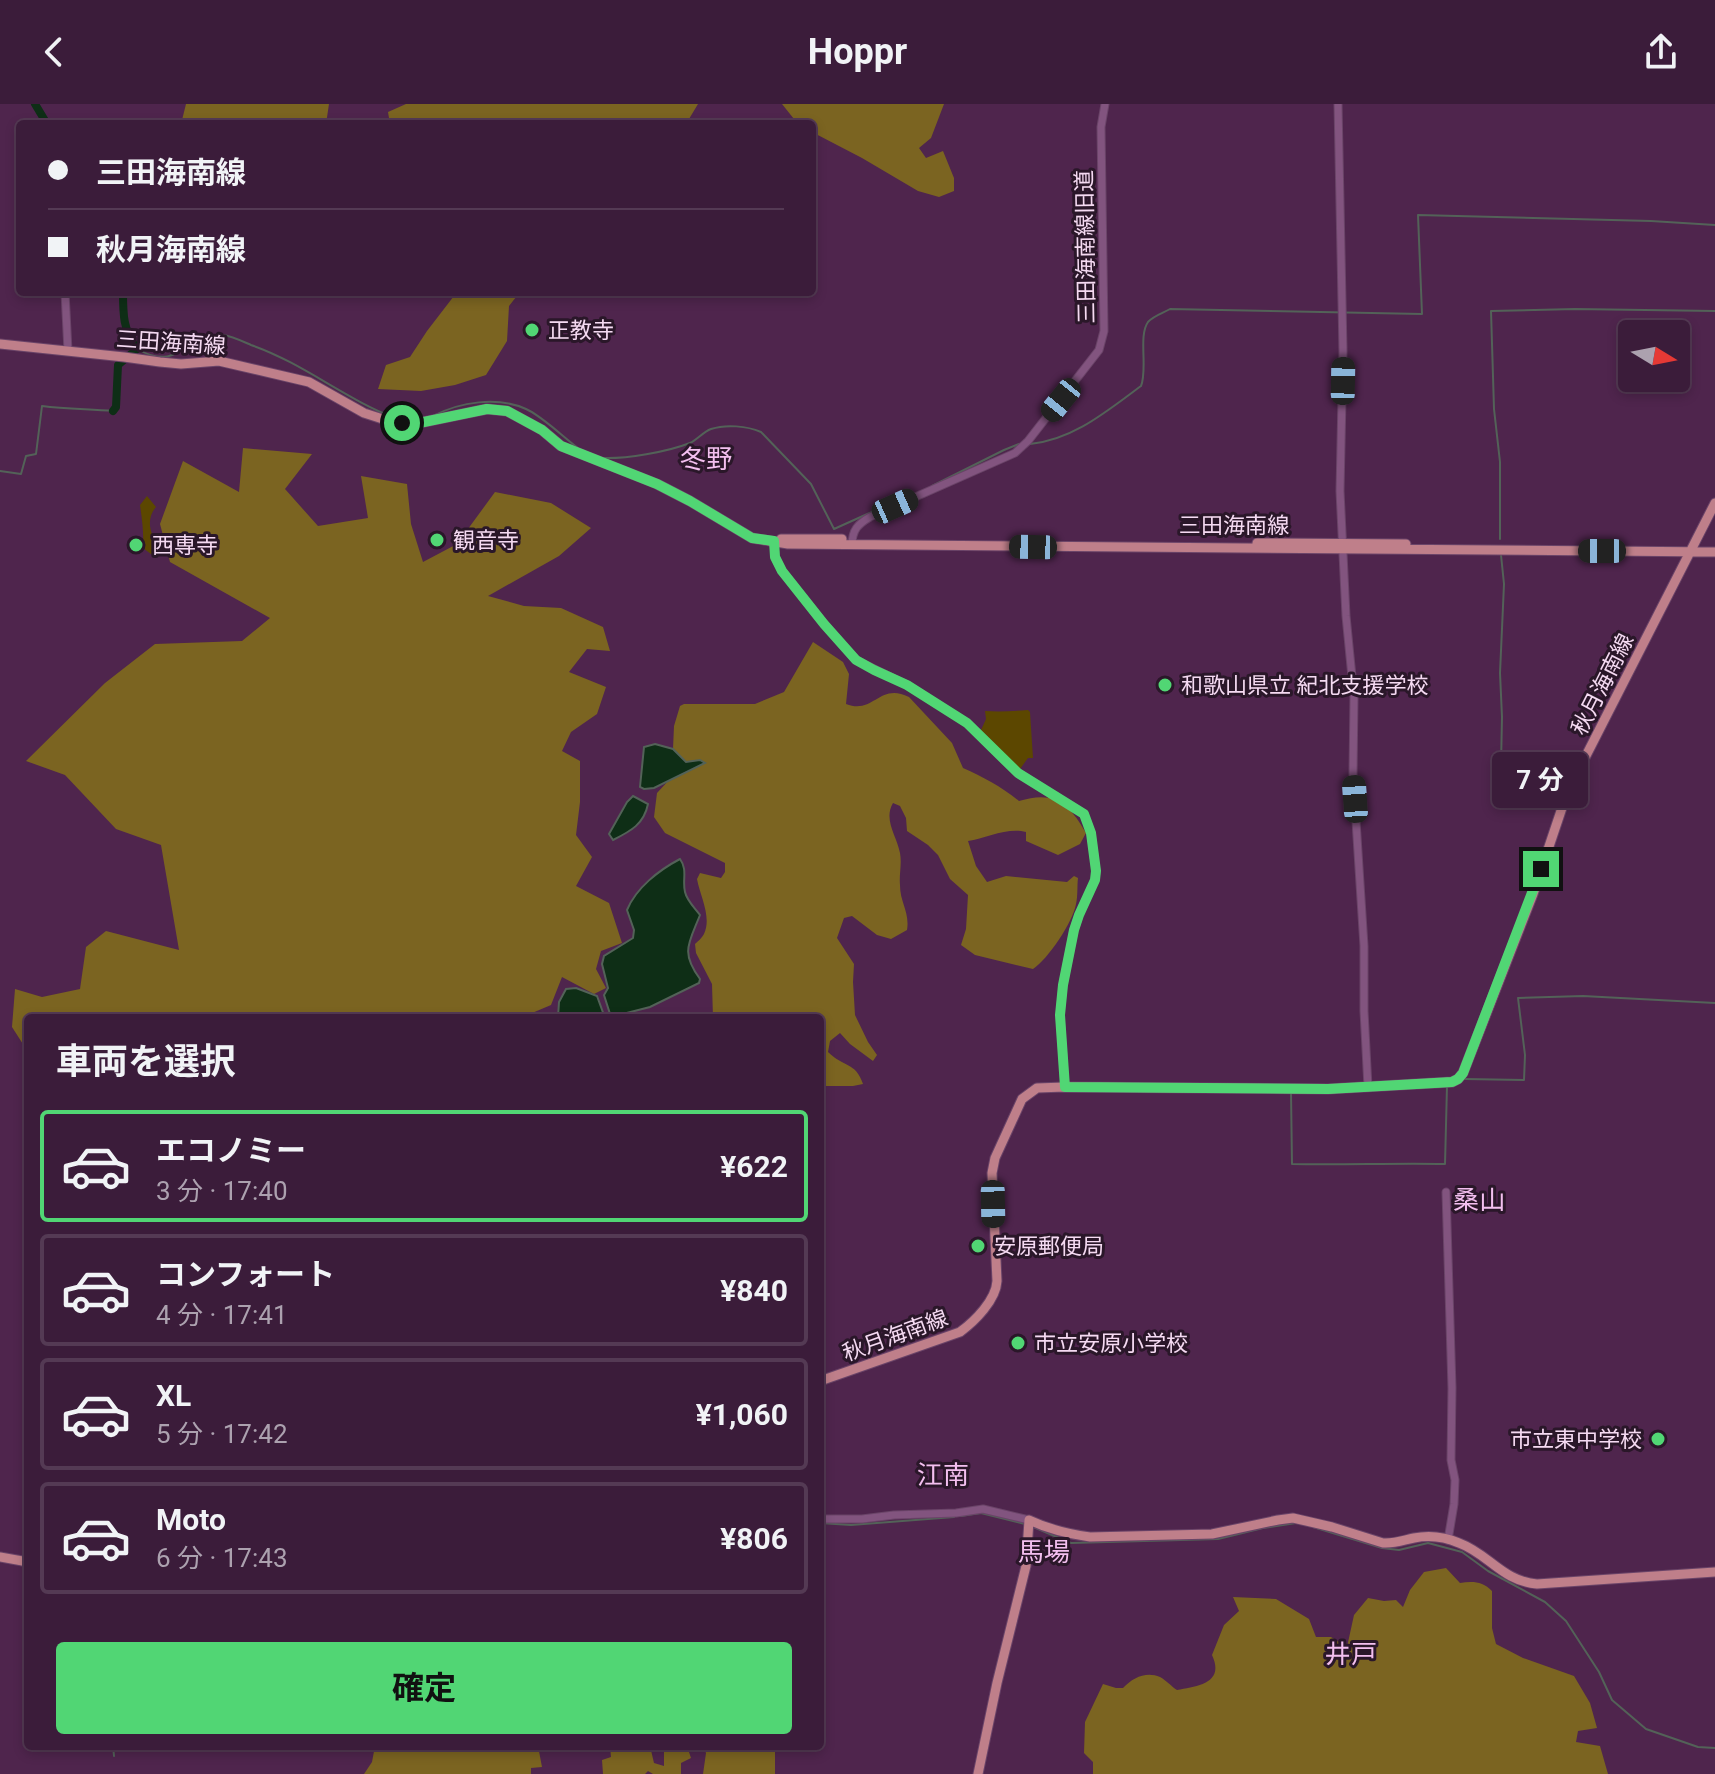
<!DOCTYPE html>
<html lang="ja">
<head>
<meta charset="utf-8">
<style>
  body { margin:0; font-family:Roboto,"Noto Sans JP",sans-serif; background:#422542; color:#f1f3f6; height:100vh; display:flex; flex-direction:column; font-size:30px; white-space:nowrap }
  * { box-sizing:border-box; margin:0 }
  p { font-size:26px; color:#aca1af }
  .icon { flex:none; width:44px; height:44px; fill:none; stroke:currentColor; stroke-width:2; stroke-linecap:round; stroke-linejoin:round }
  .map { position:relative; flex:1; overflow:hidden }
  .details { position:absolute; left:24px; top:910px; width:800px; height:736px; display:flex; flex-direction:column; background:#3b1c3a; border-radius:8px; box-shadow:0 4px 12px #0003,0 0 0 2px #543a54 }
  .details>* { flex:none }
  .top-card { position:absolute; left:16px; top:16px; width:800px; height:176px; border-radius:8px; box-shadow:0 4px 12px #0003,0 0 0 2px #543a54; display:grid; align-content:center; height:176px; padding:0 32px; background:#3b1c3a }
  .needle { width:52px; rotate:100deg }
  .buttons { position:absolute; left:1618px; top:216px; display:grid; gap:16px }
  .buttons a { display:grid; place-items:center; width:72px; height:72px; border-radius:8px; background:#3b1c3a; box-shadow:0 4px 12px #0003,0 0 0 2px #543a54; font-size:40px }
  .end { position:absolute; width:36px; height:36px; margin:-18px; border:10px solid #51d674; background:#111; box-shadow:0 0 0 4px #111 }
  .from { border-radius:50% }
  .bubble { position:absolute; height:56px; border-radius:8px; background:#3b1c3a; box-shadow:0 4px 12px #0003,0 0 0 2px #543a54; font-size:26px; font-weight:700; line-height:56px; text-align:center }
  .car { position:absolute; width:24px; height:48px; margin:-24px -12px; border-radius:10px; box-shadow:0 0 6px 2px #0007; background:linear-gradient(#222 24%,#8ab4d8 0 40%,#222 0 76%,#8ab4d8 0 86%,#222 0) }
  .top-card b { display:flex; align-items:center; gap:28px; height:76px; font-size:30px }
  .top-card b+b { border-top:2px solid #543a54 }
  .top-card i { width:20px; height:20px; background:#f1f3f6 }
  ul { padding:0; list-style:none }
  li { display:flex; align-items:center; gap:24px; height:112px; margin:0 16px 12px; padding:0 16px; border:4px solid #543a54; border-radius:8px }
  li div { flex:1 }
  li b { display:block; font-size:30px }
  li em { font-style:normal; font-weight:700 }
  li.current { border-color:#51d674 }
  li>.icon { width:72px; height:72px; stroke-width:1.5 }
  h2 { padding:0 32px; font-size:36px; line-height:96px }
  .button { display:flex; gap:16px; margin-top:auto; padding:16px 32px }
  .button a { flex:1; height:92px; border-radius:8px; background:#51d674; color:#111; font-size:32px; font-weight:700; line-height:92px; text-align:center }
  header { display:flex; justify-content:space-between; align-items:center; height:104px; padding:0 32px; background:#3b1c3a; font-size:36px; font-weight:700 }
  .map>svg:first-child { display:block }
  .green { fill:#5c4700 }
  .forest { fill:#7b6421 }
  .water { fill:#0e2e16; stroke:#536258; stroke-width:2 }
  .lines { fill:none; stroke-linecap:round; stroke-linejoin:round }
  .stream { stroke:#536258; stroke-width:2 }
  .river { stroke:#0e2e16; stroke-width:8 }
  .minor-casing { stroke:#6a4468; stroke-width:9 }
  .major-casing { stroke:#6a4468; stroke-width:11 }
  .minor { stroke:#82547f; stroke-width:7 }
  .major { stroke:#bf7f8a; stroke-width:9 }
  .route { stroke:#51d674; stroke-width:10 }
  .poi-dot { fill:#51d674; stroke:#2a1729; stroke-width:3 }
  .labels { text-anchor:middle; stroke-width:6; stroke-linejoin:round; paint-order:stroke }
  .street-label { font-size:22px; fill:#f5daf2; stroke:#2a1729 }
  .poi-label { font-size:22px; fill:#f5daf2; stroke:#2a1729; text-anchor:start }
  .quarter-label { font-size:26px; fill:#f3bfef; stroke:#2a1729 }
</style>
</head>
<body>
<header><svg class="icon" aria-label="back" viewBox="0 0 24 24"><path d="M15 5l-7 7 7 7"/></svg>Hoppr<svg class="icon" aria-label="share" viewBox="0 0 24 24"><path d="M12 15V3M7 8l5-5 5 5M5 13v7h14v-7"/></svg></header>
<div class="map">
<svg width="1715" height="1670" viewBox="0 0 1715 1670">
  <rect width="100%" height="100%" fill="#4f254d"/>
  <!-- green -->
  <path class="green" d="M 147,392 L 156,403 C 146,414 149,432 160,441 L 155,453 L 143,444 C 144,430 142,415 140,401 Z
    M 1028,606 L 1030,608 L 1033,654 L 1028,654 L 1020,665 L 981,626 L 986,615 L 985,607 C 1001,608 1013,607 1028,606 Z"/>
  <!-- forest -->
  <path class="forest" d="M 186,0 L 329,0 L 326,20 L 181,20 Z
    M 406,0 L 698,0 L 686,20 L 390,20 L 388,8 Z
    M 782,0 L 944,0 L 931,34 L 919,44 L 926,54 L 943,47 L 954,74 L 954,87 L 939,93 L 918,87 L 862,54 L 812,28 L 812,20 L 798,20 Z
    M 457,188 L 520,188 L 509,202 L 507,237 L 486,271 L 455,281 L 421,287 L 378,285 L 386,261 L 410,253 L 427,227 Z
    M 243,344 L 312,350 L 285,385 L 318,422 L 368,414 L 361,372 L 407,380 L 411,420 L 423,458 L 457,440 L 495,388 L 551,399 L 591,424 L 559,452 L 488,492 L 524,502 L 561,504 L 603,523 L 610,547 L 587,545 L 569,568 L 606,583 L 597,610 L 571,628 L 562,647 L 580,657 L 580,698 L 576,731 L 592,753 L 576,782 L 609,799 L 622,839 L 601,847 L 596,865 L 606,884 L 594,890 L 562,873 L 551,901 L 525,912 L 501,908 L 499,914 L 28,914 L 28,948 L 12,923 L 15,885 L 42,893 L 80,885 L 86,843 L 106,827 L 179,846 L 161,741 L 116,725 L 65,671 L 26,657 L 105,579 L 155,540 L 242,537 L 270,514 L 170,458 L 160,420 L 183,357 L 239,388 Z
    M 813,538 L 843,558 L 849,570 L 846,600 C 874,611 879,578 909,593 L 952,639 L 963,664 C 983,673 1002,683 1019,697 C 1054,686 1069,699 1086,729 L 1080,740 L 1058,751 L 1026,737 L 1026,728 C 1008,723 986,734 968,737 L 976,762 L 987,778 L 1006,772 L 1067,778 L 1074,772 L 1078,774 C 1077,782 1078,792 1076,800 C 1073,818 1048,855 1033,865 L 975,851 L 961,841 L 966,825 L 968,791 L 950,775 L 938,751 L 928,741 L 907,727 L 906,714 L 900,702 L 893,699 C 883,716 897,732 900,749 C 902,760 899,771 900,781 C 900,799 910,808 907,826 L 891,835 L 877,831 L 852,812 L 844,814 L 837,834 L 854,860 L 853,878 L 855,911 L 868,938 L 877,951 L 873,957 L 850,940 L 840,929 L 830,937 L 828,948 C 843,963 856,958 863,980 L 853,982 L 820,982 L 820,914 L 713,914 L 712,880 L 696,849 L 695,840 C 698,837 702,834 704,830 C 712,813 700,792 697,775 L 700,769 L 721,774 L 725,768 L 725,759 L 665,729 L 654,713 L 657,689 L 669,676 L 700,656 L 686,658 L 673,645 L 674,622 L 680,602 L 684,600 L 755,600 L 784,588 Z
    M 1446,1464 L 1460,1479 C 1472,1477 1483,1477 1492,1487 L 1492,1524 L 1496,1540 L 1523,1554 L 1574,1572 L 1590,1599 L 1597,1624 L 1578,1627 L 1576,1638 L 1600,1642 L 1608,1670 L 1093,1670 L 1093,1658 L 1084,1649 L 1085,1618 L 1103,1580 L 1116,1584 L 1123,1584 C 1133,1573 1147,1567 1160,1573 C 1166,1576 1172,1583 1177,1586 C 1198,1582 1225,1579 1212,1551 L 1224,1521 L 1239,1507 L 1233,1493 L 1276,1495 L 1309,1515 L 1316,1533 L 1331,1533 L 1347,1543 L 1354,1511 L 1368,1494 L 1384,1497 L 1396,1496 L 1403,1503 L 1410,1486 L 1424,1468 Z
    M 375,1642 L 406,1642 L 424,1648 L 426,1642 L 538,1642 L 542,1663 L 531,1664 L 531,1670 L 364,1670 L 372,1658 Z
    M 610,1642 L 650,1642 L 654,1659 L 664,1662 L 664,1644 L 666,1642 L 687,1642 L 691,1654 L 681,1659 L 681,1670 L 653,1670 L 648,1667 L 645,1670 L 603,1670 L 602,1656 L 611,1653 Z
    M 703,1642 L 775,1642 L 775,1670 L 703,1670 L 706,1649 Z"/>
  <!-- water -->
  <path class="water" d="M 655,640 L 673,645 L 686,658 L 700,656 L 705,659 L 654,684 L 644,685 L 640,683 L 644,643 Z
    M 633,692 L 648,700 C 644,720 631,727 613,736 L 609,730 L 627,698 Z
    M 680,755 C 688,766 682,776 685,788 C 687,797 695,804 700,811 C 689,839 680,848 700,875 L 699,879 L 650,903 L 611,913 L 604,891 L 608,884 L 602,860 L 604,852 L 633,834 L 634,826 L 627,806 C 636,784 659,766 680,755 Z
    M 576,884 L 597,892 L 605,914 L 558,913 L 559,898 L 566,885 Z"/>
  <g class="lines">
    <!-- stream -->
    <path class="stream" d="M 137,245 C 182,270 185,227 222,231 C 232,232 242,237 251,241 C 303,259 345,295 395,314
      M 433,312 C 460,298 497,292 526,305 C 542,312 563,333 578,344
      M 405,315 L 423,314
      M 1030,340 C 1073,336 1107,307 1141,282 C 1148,265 1138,232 1148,218 C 1153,212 1163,209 1170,205 L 1422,210 L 1418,111 L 1651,117 L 1715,121
      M 602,354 C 626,355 667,348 690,339 C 697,336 703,328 711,325 C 726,320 747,322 761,328 L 811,380 L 834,425 L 874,407
      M 0,367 L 21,370 L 26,352 L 36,350 L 42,302 C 66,305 89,305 113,307
      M 932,382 L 1004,346 L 1019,340
      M 1500,435 L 1500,358 L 1494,305 L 1491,207 L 1575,205 L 1715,207
      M 1501,661 L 1502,613 L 1500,569 L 1504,480 L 1501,451
      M 1465,975 L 1524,976 L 1525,951 L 1518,894 L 1583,892 L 1715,899
      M 1291,989 L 1292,1060 C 1343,1061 1394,1059 1445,1060 L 1447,982
      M 961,1412 L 981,1409 L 1025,1420
      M 820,1419 L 851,1421 L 954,1413
      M 1031,1422 L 1071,1439 L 1218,1435 L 1263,1424 L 1296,1419
      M 1313,1423 L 1382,1444 L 1399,1446 L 1428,1439 L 1462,1448 L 1488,1467 L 1545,1498 L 1566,1517 L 1599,1568 L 1612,1596 L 1646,1625 L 1698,1643 L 1715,1644
      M 113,1642 L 114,1652"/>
    <!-- river -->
    <path class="river" d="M 35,0 L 47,20
      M 113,307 L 116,303 L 118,261 L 137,245 C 123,226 123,210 123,188"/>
    <defs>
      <path id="minor" d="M 1338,0 L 1343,247 L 1340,387 L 1346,512 L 1354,593 L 1353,670 L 1364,842 L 1364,907 L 1368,983
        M 65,188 L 68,247
        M 774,437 L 775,453 L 782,467 L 824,520 L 856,556 L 907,581 L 967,619 L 1018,669 L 1084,710 L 1091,729 L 1096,767 L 1095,776 L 1079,811 L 1074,826 L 1063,881 L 1060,911 L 1065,983
        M 852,441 C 852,426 858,420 870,413 L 1015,349 L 1028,337 L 1099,246 L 1104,227 L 1101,23 L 1105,0
        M 1446,1088 L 1452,1284 L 1451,1356 L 1455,1376 L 1454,1400 L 1448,1436
        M 820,1415 L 862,1415 L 894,1411 L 956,1409 L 983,1405 L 1029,1416"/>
      <path id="major" d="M 0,240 L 124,253 L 160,258 L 181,260 L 219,257 L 309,278 L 364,309 L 392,318 L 414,320 L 487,305 L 507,307 L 542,326 L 561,342 L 657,380 L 690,397 L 752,434 L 788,440 L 1715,448
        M 781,435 L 842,435
        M 1257,439 L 1406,440
        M 820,1277 L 960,1228 C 975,1217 996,1196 997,1177 L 992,1069 L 995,1054 L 1022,995 L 1037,984 L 1065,983 L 1328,985 L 1452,978 L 1458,975 L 1463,969 L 1533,790 L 1567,689 L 1715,399
        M 0,1453 L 28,1458
        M 978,1670 L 997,1579 L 1026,1462 L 1029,1416 C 1048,1425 1068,1430 1090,1433 L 1212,1430 L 1278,1416 L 1293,1414 L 1332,1423 L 1383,1439 C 1394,1440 1404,1436 1414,1434 C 1429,1431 1445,1433 1459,1439 C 1489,1450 1502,1477 1537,1480 L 1715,1468"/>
    </defs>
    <!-- minor casing -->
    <use href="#minor" class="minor-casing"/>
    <!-- major casing -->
    <use href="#major" class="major-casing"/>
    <!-- minor -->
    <use href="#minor" class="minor"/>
    <!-- major -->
    <use href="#major" class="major"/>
  </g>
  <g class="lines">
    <!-- route -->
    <path class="route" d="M 402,319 L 414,320 L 487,305 L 507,307 L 542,326 L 561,342 L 657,380 L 690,397 L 752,434 L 774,437 L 775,453 L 782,467 L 824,520 L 856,556 L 874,566 L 907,581 L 967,619 L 1018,669 L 1084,710 L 1091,729 L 1096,767 L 1095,776 L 1079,811 L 1074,826 L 1063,881 L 1060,911 L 1065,983 L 1328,985 L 1452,978 L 1458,975 L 1463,969 L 1541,765"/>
  </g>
  <!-- markers -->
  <g class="poi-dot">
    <circle cx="532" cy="226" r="8"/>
    <circle cx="437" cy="436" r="8"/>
    <circle cx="136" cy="441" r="8"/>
    <circle cx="1165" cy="581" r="8"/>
    <circle cx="978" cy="1142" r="8"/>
    <circle cx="1018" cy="1239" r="8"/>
    <circle cx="1658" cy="1335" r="8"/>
  </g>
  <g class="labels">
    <!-- street labels -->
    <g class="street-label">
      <text transform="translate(1085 143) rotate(-91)" y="8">三田海南線旧道</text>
      <text transform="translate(171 238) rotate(4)" y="8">三田海南線</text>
      <text x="1234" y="429">三田海南線</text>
      <text transform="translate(1602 580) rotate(-63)" y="8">秋月海南線</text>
      <text transform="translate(895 1231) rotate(-20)" y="8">秋月海南線</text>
    </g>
    <!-- poi labels -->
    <g class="poi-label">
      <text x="548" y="234">正教寺</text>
      <text x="453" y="444">観音寺</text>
      <text x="152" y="449">西専寺</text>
      <text x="1181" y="589">和歌山県立 紀北支援学校</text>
      <text x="994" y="1150">安原郵便局</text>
      <text x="1034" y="1247">市立安原小学校</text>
      <text x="1642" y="1343" text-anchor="end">市立東中学校</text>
    </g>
    <!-- quarter labels -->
    <g class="quarter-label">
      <text x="706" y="364">冬野</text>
      <text x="1479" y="1105">桑山</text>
      <text x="943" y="1380">江南</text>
      <text x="1044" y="1457">馬場</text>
      <text x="1351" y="1559">井戸</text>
    </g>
  </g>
</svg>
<div class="buttons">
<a><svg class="needle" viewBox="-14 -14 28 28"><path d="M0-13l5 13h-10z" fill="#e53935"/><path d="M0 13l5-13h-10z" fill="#aca1af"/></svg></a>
</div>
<i class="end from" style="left:402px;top:319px"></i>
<i class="end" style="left:1541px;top:765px"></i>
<div class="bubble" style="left:1492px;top:648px;width:96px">7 分</div>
<i class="car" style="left:1343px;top:277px;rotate:1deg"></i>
<i class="car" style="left:1061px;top:296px;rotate:219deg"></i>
<i class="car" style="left:895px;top:402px;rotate:66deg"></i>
<i class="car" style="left:1033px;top:443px;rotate:271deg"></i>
<i class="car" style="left:1602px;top:447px;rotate:270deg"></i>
<i class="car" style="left:1355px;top:695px;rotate:356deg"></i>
<i class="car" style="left:993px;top:1100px;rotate:179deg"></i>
<div class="top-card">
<b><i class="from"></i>三田海南線</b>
<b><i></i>秋月海南線</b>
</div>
<section class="details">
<h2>車両を選択</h2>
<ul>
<li class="current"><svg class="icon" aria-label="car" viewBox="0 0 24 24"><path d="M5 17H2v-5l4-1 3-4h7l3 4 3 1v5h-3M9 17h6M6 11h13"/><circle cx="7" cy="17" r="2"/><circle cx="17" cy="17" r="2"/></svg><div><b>エコノミー</b><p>3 分 · 17:40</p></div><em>¥622</em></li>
<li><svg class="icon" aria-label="car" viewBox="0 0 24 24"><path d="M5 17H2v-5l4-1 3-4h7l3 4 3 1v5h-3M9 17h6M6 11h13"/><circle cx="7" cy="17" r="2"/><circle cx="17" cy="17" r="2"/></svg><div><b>コンフォート</b><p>4 分 · 17:41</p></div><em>¥840</em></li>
<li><svg class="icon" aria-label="car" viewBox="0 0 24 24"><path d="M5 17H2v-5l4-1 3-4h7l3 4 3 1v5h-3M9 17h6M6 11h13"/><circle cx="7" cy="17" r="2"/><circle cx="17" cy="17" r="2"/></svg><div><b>XL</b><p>5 分 · 17:42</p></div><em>¥1,060</em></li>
<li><svg class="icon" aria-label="car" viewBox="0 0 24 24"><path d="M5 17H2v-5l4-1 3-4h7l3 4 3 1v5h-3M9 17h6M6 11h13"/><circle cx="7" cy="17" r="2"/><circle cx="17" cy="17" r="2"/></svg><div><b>Moto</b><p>6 分 · 17:43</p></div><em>¥806</em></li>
</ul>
<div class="button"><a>確定</a></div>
</section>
</div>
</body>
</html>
